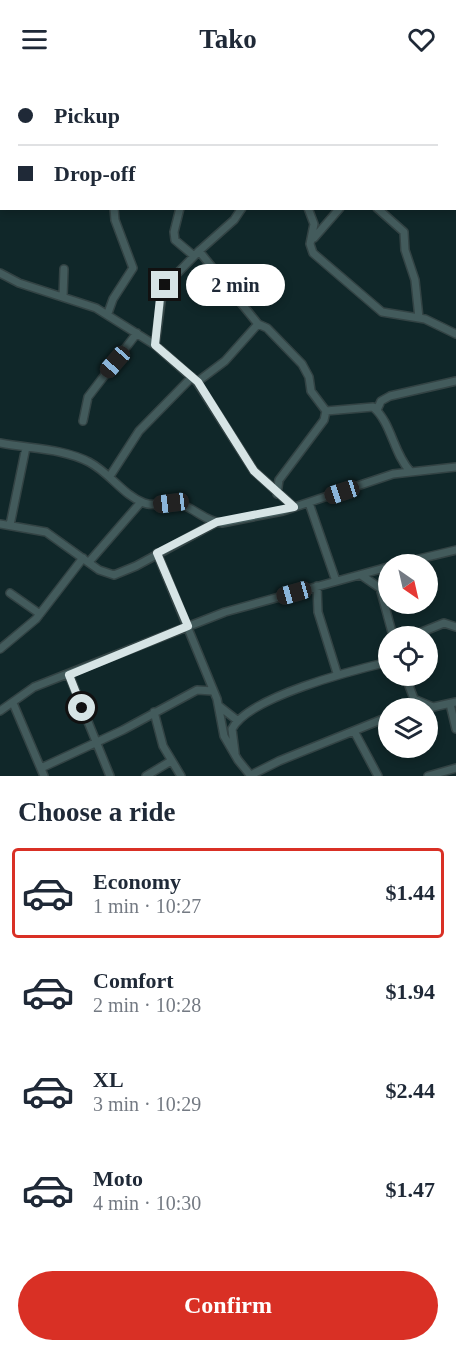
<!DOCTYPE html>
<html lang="en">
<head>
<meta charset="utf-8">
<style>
  body { margin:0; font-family:"Times New Roman",serif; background:#f2f2f3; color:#1f2937; height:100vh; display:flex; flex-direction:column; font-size:22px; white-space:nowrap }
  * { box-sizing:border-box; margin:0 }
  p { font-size:20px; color:#747a83 }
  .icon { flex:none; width:33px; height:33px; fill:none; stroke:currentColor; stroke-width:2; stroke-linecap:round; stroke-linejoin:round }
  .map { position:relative; height:698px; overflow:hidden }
  .panel { display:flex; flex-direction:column; background:#fff; flex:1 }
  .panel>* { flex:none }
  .banner { position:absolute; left:0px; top:0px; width:456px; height:132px; box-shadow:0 3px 9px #0003; display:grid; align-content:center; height:132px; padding:0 18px; background:#fff }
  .needle { width:39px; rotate:146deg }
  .buttons { position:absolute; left:378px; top:476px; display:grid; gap:12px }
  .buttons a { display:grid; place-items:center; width:60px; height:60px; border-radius:50%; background:#fff; box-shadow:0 3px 9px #0003; font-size:30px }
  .end { position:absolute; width:27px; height:27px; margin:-14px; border:8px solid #d6e4e5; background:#111; box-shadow:0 0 0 3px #111 }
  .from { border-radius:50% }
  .bubble { position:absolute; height:42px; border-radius:21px; background:#fff; box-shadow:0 3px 9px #0003; font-size:20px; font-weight:700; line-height:42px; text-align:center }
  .car { position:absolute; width:18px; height:36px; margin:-18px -9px; border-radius:8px; box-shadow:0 0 4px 2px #0007; background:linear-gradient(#222 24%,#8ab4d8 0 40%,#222 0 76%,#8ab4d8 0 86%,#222 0) }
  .banner b { display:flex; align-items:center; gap:21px; height:57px; font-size:22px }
  .banner b+b { border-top:2px solid #e0e1e3 }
  .banner i { width:15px; height:15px; background:#1f2937 }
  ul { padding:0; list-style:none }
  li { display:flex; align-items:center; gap:18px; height:90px; margin:0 12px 9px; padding:0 6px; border:3px solid transparent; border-radius:6px }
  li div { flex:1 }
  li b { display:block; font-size:22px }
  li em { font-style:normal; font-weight:700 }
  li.active { border-color:#d93025 }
  li>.icon { width:54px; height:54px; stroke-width:1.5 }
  h2 { padding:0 18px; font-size:27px; line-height:72px }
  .primary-button { display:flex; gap:12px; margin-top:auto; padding:12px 18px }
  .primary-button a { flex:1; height:69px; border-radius:36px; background:#d93025; color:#fff; font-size:24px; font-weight:700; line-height:69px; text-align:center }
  header { display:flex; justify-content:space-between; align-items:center; height:78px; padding:0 18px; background:#fff; font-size:27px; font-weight:700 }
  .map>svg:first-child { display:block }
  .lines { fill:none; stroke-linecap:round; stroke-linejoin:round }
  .minor-casing { stroke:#334344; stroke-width:10 }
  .minor { stroke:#435b5c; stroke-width:7 }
  .route { stroke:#d6e4e5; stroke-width:8 }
</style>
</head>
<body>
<header><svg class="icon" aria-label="menu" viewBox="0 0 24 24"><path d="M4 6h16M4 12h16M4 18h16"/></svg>Tako<svg class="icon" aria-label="heart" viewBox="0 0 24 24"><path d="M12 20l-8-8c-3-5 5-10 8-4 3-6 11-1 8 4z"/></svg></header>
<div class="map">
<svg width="456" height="698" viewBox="0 0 456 698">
  <rect width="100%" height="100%" fill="#102729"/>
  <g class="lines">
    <defs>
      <path id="minor" d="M 157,0 L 159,2
        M 247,0 L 248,2
        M 445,0 L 447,2
        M 174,2 L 174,0
        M 454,7 L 456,8
        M 0,95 L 2,95
        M 180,130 L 174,154 L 175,162 L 194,178
        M 308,130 L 314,146 L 310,166 L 313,175 L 382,234 L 425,241 L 456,256
        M 377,130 L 404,154 L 405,172 L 415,202 L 419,240
        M 314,160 L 340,130
        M 199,173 L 234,142 L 242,130
        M 0,195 L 19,205 L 96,230 L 155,267 L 197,304 L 254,393 L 294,429
        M 63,219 L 64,191
        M 108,235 L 113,221 L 133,190 L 115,142 L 114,130
        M 258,246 L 267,250 L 302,286 L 309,299 L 311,313 L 326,333 L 324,342 L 279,402 L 277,416
        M 155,267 L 163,210 L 199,173 L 258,246 L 225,283 L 197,304
        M 377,332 L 381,323 L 390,318 L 456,303
        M 326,333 L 373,329 C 392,345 393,375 410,393
        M 83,343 L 88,319 L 137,255
        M 0,365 C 30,371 62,370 89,384 C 110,395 123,417 144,425 C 157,430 171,422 185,428 C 197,433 208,444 222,445 L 283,433 L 393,396 L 456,389
        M 110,398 L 139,353 L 192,299
        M 309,425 L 336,503
        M 0,446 L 46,454 L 99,492 L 114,497 L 136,488 L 217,444
        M 10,447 L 26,369
        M 157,475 L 217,621 L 224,658 L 238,682 L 251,698
        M 89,484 L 141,424
        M 398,486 L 456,472
        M 361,497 L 380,510 L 393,558
        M 317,508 L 318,534 L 337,595
        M 10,515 L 40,536
        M 412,558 L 444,545 L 456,549
        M 0,571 L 36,541 L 83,480
        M 69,597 L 110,698
        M 405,597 L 414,621 L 433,629
        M 13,625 L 44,698
        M 450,626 L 456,651
        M 219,628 L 238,643
        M 409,630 L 414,621
        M 429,630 L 456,624
        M 0,633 L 34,609 L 225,534 L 388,489
        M 154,634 L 163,668 L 181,698
        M 354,653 L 378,698
        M 235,675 L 232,651 C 248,619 354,592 388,584
        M 41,690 L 123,652 L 197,612 L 213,613
        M 251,697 L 279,683 L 388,639
        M 146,698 L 171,683
        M 428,698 L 456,690"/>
    </defs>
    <!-- minor casing -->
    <use href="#minor" class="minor-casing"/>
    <!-- minor -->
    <use href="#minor" class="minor"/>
  </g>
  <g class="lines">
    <!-- route -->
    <path class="route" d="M 82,630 L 69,597 L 188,548 L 157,475 L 217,444 L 294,429 L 254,393 L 198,304 L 155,267 L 160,220 L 165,207"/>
  </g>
</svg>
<div class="buttons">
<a><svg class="needle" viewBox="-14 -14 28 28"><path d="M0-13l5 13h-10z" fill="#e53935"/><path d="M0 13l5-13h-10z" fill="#747a83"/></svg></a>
<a><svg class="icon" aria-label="locate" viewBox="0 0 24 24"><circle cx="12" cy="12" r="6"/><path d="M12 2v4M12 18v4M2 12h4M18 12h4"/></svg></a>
<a><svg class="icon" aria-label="layers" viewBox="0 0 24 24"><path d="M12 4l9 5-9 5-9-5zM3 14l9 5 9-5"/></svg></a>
</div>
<i class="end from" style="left:82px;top:630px"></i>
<i class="end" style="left:165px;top:207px"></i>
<div class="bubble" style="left:186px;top:186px;width:99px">2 min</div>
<i class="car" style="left:115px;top:284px;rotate:221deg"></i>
<i class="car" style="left:342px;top:414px;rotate:252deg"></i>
<i class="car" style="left:171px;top:425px;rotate:263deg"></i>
<i class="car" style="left:294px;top:515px;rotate:254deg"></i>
<div class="banner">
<b><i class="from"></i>Pickup</b>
<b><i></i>Drop-off</b>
</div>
</div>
<section class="panel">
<h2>Choose a ride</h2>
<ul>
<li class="active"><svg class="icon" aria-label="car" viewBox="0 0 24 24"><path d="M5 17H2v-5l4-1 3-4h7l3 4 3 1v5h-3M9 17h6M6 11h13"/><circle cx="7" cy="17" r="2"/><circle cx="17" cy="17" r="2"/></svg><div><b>Economy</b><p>1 min · 10:27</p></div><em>$1.44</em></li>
<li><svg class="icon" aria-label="car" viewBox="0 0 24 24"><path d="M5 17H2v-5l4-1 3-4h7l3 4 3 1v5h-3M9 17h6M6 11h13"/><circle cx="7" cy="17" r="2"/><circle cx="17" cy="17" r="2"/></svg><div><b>Comfort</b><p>2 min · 10:28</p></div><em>$1.94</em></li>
<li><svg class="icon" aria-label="car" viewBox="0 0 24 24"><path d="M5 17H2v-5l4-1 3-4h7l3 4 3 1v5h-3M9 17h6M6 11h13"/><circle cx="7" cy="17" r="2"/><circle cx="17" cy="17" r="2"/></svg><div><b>XL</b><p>3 min · 10:29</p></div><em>$2.44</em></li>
<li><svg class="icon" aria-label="car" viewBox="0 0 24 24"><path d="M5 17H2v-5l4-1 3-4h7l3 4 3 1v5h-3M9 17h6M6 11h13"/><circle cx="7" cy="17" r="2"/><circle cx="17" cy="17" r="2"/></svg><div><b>Moto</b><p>4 min · 10:30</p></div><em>$1.47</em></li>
</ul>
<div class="primary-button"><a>Confirm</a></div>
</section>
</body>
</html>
